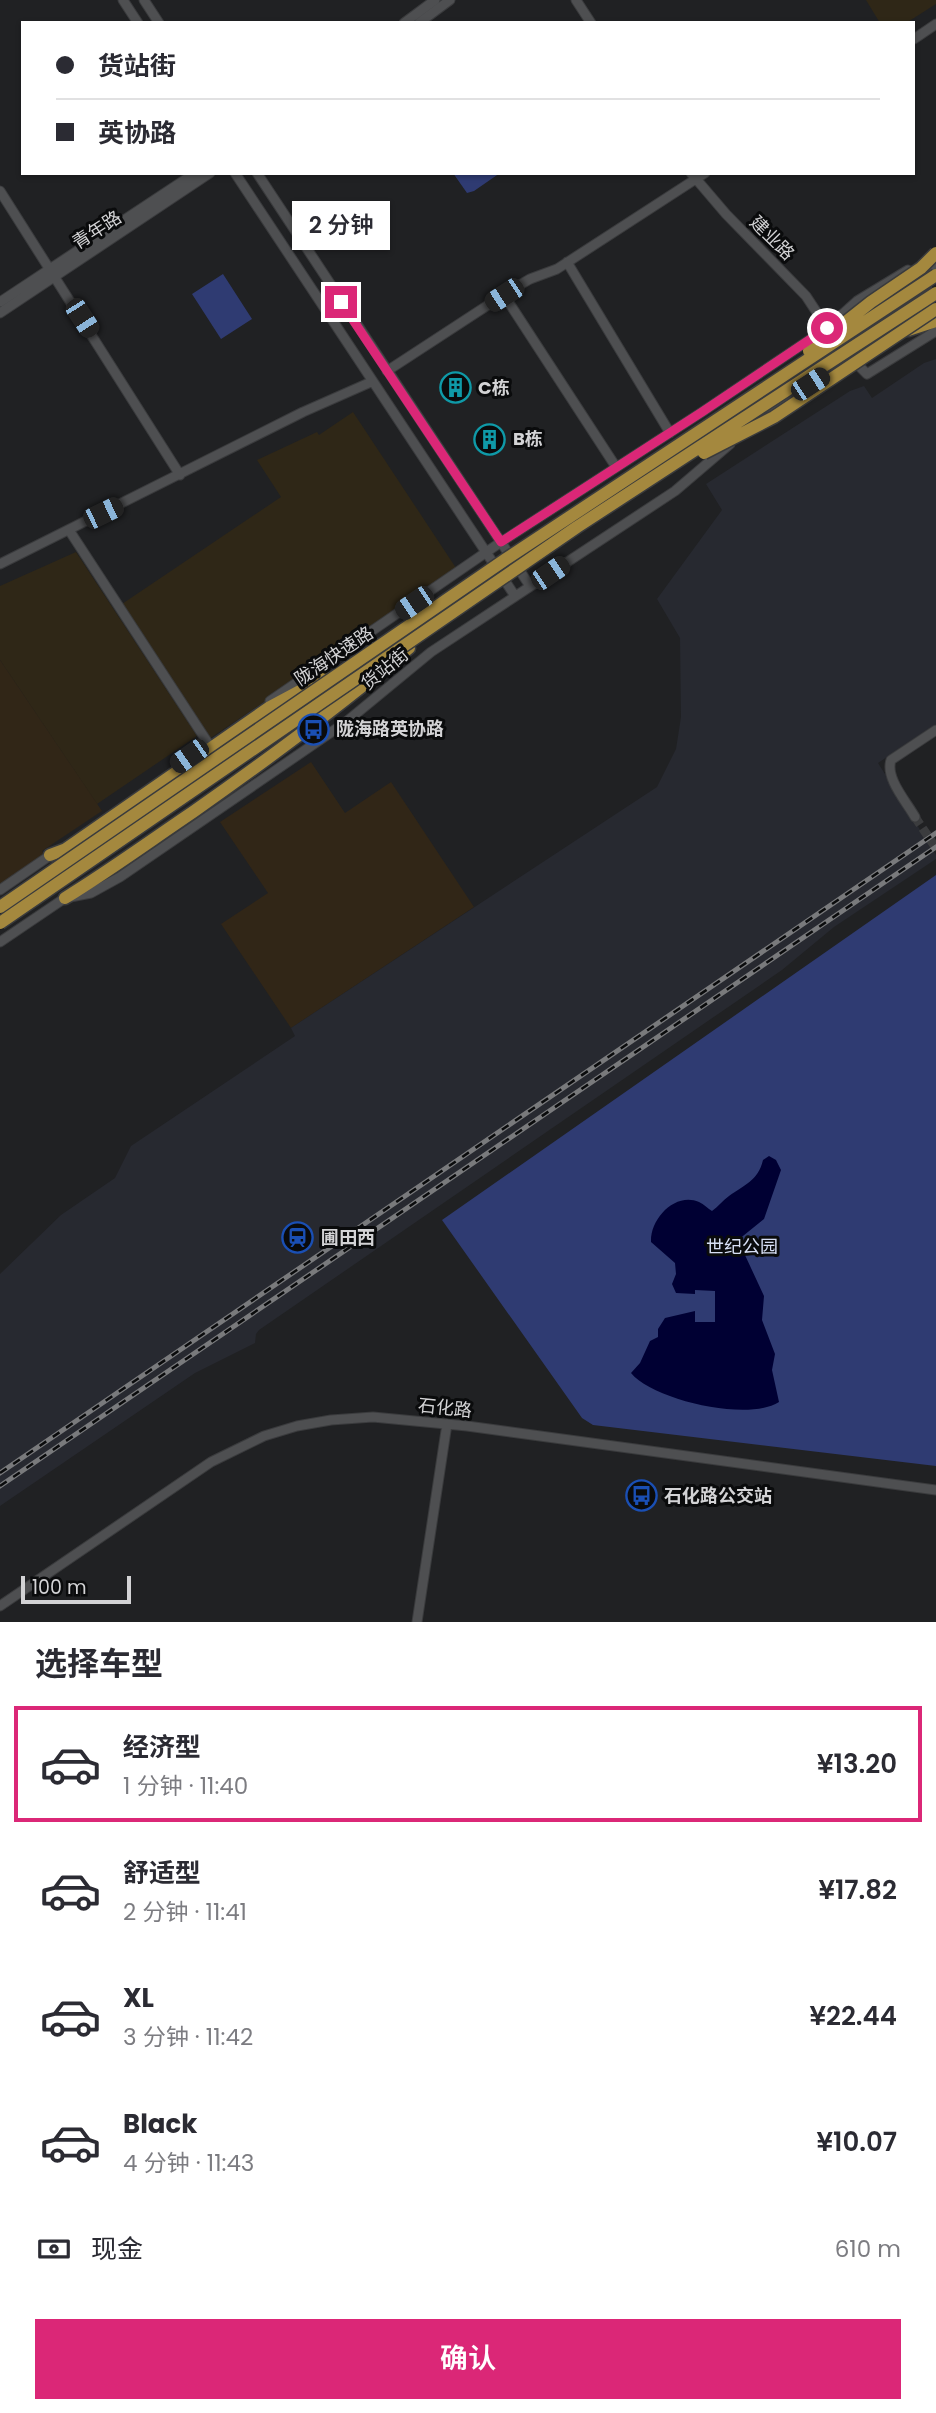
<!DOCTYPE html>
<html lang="zh">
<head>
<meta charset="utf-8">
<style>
  body { margin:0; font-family:Poppins,"Noto Sans SC",sans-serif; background:#f7f7f7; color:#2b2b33; height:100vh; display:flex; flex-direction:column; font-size:26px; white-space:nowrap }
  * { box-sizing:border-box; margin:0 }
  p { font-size:23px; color:#7c7c81 }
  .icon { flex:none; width:38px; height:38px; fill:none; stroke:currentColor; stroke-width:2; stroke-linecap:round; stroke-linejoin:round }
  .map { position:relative; height:1622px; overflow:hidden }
  .panel { display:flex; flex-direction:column; background:#fff; flex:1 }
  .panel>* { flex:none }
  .banner { position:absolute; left:21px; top:21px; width:894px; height:154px; border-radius:0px; box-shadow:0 2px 5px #0004; display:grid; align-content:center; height:154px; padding:0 35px; background:#fff }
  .scale { position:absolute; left:21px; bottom:18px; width:110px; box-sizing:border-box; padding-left:7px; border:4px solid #d3d3d5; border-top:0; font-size:19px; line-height:24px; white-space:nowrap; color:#d3d3d5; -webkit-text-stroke:5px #0a0b0c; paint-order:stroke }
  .end { position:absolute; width:32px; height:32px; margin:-16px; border:9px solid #db2777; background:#fff; box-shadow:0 0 0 4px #fff }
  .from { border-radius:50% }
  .bubble { position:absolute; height:49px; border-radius:0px; background:#fff; box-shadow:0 2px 5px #0004; font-size:23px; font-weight:600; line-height:49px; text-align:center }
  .car { position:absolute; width:21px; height:42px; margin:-21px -10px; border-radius:9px; box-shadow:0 0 5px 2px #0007; background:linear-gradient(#222 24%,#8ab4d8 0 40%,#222 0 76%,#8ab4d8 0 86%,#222 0) }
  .banner b { display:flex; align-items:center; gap:24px; height:66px; font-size:26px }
  .banner b+b { border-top:2px solid #e1e1e2 }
  .banner i { width:18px; height:18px; background:#2b2b33 }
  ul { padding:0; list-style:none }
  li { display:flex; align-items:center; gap:21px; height:116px; margin:0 14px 10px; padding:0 21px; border:4px solid transparent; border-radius:0px }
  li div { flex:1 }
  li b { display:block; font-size:26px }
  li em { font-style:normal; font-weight:600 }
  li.on { border-color:#db2777 }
  li>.icon { width:63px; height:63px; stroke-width:1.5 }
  h2 { padding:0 35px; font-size:32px; line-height:84px }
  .pay { display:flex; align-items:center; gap:18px; height:77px; padding:0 35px; font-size:26px }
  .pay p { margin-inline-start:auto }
  .cta { display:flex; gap:14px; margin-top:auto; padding:14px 35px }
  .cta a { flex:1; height:80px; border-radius:0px; background:#db2777; color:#fff; font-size:28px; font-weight:600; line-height:80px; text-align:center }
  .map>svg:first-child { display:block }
  .commercial { fill:#2f2717 }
  .industrial { fill:#312617 }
  .built { fill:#272930 }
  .green { fill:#2f3b72 }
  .water { fill:#003 }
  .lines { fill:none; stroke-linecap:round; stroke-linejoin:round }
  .minor-tunnel { stroke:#3b3c3e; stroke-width:9; stroke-dasharray:9 4.5; stroke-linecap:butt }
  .minor-casing { stroke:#3a3b3d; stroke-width:11 }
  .highway-casing { stroke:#3a3b3d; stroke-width:15 }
  .minor { stroke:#4e4f51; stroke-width:9 }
  .highway { stroke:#a4883e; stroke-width:12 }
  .rail-casing { stroke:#797a7c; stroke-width:5 }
  .rail { stroke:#0a0b0c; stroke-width:2.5; stroke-dasharray:8; stroke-linecap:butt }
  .highway-bridge-casing { stroke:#3a3b3d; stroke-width:15; stroke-linecap:butt }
  .highway-bridge { stroke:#a4883e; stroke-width:12 }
  .route { stroke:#db2777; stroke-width:9 }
  .labels { text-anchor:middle; stroke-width:6; stroke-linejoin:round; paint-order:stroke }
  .street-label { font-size:18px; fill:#d3d3d5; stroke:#0a0b0c }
  .poi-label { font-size:18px; font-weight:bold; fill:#d3d3d5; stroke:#0a0b0c; text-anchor:start }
  .park-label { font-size:18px; fill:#d7dff5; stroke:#0a0b0c }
</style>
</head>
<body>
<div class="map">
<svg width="936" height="1622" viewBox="0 0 936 1622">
  <rect width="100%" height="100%" fill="#202123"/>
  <!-- commercial -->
  <path class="commercial" d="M 866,0 L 936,0 L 936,4 L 906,23 L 880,23 Z
    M 353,412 L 458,571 L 209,739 L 119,606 L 281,497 L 257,460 L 317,432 L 319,435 Z
    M 76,552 L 197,736 L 97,804 L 0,660 L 0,586 Z"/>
  <!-- industrial -->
  <path class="industrial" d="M 0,660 L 102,811 L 42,851 L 45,857 L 0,887 Z
    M 311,762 L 345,813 L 391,782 L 474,907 L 291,1028 L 221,924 L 268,893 L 220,822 Z"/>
  <!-- built -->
  <path class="built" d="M 936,359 L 936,724 L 878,763 L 936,855 L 936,859 L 834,927 L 782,970 L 259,1330 L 256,1334 L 255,1343 L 195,1373 L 0,1506 L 0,1274 L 61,1215 L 115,1178 L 131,1146 L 295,1036 L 291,1028 L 657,787 L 676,749 L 681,717 L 680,638 L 657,599 L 722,510 L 706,484 L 850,391 L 864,386 L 872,398 L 924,363 Z"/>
  <!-- green -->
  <path class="green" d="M 453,173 L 500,173 L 474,191 L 467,193 Z
    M 223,274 L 252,319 L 221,339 L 192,294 Z
    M 936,875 L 936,1466 L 593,1425 L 582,1418 L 442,1220 Z"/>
  <!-- water -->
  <path class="water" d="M 769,1156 L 776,1160 L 781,1170 L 764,1219 L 738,1240 L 764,1296 L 762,1320 L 775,1354 L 772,1370 L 779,1402 C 748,1422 653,1400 631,1373 L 640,1363 L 650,1341 L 658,1337 L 658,1329 L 665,1318 L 695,1311 L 695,1322 L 715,1322 L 715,1291 L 695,1290 L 695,1294 L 676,1293 L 672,1284 L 676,1274 L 675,1263 L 651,1242 C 650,1219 675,1192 699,1202 C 704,1204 708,1209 712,1211 C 718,1207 723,1200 729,1196 C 744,1185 758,1181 763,1160 Z"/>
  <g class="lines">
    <!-- minor-tunnel -->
    <path class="minor-tunnel" d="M 915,817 L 936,848"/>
    <defs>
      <path id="minor" d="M 123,0 L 138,23
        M 144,0 L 159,23
        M 576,0 L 591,23
        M 404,23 L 435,0
        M 419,23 L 450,0
        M 914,39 L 936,24
        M 235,173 L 515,596
        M 257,173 L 530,586
        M 691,173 L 726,214 L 806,296 L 827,328
        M 0,191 L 180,475
        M 567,262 L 670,433
        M 908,284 L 936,266
        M 504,295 L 616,467
        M 0,302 L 195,173
        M 0,313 L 210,173
        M 852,359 L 867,374 L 936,331
        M 387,371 L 511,290 L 530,279 L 557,269 L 705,173
        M 754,423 L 769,411 L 888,334
        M 69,530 L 208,743
        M 0,564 L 303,412 L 371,382
        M 270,701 L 501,542 L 702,412 L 827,328 L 857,301 L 908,270
        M 915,817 C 906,801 885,778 891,760 L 936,730
        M 0,890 L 55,852
        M 0,942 L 65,898 L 91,893 L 120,877 L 346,722 L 431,652 L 675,491 L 730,444
        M 0,1606 L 211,1462 L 264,1436 L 297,1426 L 331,1420 L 373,1417 L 467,1426 L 936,1490
        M 417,1622 L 447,1424"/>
      <path id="highway" d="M 908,330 L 936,321
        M 50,855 L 66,849 L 270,707 L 326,677
        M 65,898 C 109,871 150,841 193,812 C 267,760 339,707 409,648"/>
    </defs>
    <!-- minor casing -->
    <use href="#minor" class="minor-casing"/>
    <!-- highway casing -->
    <use href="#highway" class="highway-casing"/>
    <!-- minor -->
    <use href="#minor" class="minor"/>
    <!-- highway -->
    <use href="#highway" class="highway"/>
    <defs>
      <path id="rail" d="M 0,1473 L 936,833
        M 0,1486 L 936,847"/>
    </defs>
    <!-- rail casing -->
    <use href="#rail" class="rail-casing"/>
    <!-- rail -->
    <use href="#rail" class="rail"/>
    <defs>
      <path id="highway-bridge" d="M 809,351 L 871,302 L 921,268 L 936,253
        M 704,453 L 774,417 L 936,309
        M 0,907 L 506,559 L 936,275
        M 0,923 L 577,527 L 936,293"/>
    </defs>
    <!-- highway-bridge casing -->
    <use href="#highway-bridge" class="highway-bridge-casing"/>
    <!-- highway-bridge -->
    <use href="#highway-bridge" class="highway-bridge"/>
  </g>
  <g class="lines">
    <!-- route -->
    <path class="route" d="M 341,302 L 501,542 L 702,412 L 827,328"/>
  </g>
  <!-- icons -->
  <defs>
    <symbol id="building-ring" viewBox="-11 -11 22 22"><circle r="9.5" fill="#0a0b0c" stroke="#0f9aa8" stroke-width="1.5"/><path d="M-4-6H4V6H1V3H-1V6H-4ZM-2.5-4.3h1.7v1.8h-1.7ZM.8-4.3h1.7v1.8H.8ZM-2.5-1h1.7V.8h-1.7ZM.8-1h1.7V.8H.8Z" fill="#0f9aa8"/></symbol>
    <symbol id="bus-ring" viewBox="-11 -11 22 22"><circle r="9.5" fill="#0a0b0c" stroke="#1a4fb4" stroke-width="1.5"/><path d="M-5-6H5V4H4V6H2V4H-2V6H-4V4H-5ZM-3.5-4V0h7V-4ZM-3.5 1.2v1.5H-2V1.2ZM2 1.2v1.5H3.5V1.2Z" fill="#1a4fb4"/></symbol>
    <symbol id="station-ring" viewBox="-11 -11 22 22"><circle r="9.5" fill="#0a0b0c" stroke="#1a4fb4" stroke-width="1.5"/><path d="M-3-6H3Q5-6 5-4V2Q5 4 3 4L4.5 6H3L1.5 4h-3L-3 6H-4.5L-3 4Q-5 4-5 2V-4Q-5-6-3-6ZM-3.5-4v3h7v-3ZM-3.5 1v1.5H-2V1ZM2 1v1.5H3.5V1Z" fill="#1a4fb4"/></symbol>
  </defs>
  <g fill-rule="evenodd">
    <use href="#building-ring" x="438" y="370" width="35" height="35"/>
    <use href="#building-ring" x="472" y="422" width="35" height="35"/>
    <use href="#bus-ring" x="296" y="712" width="35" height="35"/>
    <use href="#station-ring" x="280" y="1220" width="35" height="35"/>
    <use href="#bus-ring" x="624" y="1478" width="35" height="35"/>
  </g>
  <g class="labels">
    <!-- street labels -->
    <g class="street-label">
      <text transform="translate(97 230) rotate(-33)" y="6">青年路</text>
      <text transform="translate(772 238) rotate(45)" y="6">建业路</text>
      <text transform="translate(334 656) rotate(-34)" y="6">陇海快速路</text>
      <text transform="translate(385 669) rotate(-39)" y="6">货站街</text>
      <text transform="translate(445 1408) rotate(6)" y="6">石化路</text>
    </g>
    <!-- poi labels -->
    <g class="poi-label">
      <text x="478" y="394">C栋</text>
      <text x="513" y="445">B栋</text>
      <text x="336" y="735">陇海路英协路</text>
      <text x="321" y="1244">圃田西</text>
      <text x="664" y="1502">石化路公交站</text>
    </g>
    <!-- park labels -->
    <g class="park-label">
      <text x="742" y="1253">世纪公园</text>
    </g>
  </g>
</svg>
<div class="scale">100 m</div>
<i class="end from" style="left:827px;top:328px"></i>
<i class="end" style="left:341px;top:302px"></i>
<div class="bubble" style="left:292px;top:201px;width:98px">2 分钟</div>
<i class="car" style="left:504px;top:295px;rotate:237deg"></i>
<i class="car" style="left:82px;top:318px;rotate:147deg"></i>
<i class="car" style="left:810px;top:384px;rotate:57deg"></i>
<i class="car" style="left:103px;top:513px;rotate:64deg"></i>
<i class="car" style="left:550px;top:573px;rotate:56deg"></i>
<i class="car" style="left:414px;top:603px;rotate:236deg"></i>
<i class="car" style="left:189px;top:756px;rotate:235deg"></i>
<div class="banner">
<b><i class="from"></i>货站街</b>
<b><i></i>英协路</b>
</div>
</div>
<section class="panel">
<h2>选择车型</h2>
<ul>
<li class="on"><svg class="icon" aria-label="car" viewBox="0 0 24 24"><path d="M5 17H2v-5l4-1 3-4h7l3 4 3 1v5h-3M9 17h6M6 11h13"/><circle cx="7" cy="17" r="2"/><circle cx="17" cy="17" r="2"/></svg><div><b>经济型</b><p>1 分钟 · 11:40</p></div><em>¥13.20</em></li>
<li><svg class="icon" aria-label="car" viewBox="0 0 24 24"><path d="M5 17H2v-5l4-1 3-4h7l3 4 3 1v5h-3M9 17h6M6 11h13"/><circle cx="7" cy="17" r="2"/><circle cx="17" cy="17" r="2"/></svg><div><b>舒适型</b><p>2 分钟 · 11:41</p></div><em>¥17.82</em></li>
<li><svg class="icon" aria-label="car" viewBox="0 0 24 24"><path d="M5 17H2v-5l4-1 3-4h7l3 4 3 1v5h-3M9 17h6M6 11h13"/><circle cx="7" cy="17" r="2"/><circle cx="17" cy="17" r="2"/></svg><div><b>XL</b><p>3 分钟 · 11:42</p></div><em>¥22.44</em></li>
<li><svg class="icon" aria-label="car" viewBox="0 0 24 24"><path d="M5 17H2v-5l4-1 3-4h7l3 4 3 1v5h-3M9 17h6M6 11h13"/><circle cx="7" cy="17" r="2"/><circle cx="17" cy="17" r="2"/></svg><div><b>Black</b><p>4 分钟 · 11:43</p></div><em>¥10.07</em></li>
</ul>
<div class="pay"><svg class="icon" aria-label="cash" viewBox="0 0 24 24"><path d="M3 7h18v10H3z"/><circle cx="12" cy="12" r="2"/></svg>现金<p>610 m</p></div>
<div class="cta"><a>确认</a></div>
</section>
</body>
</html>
